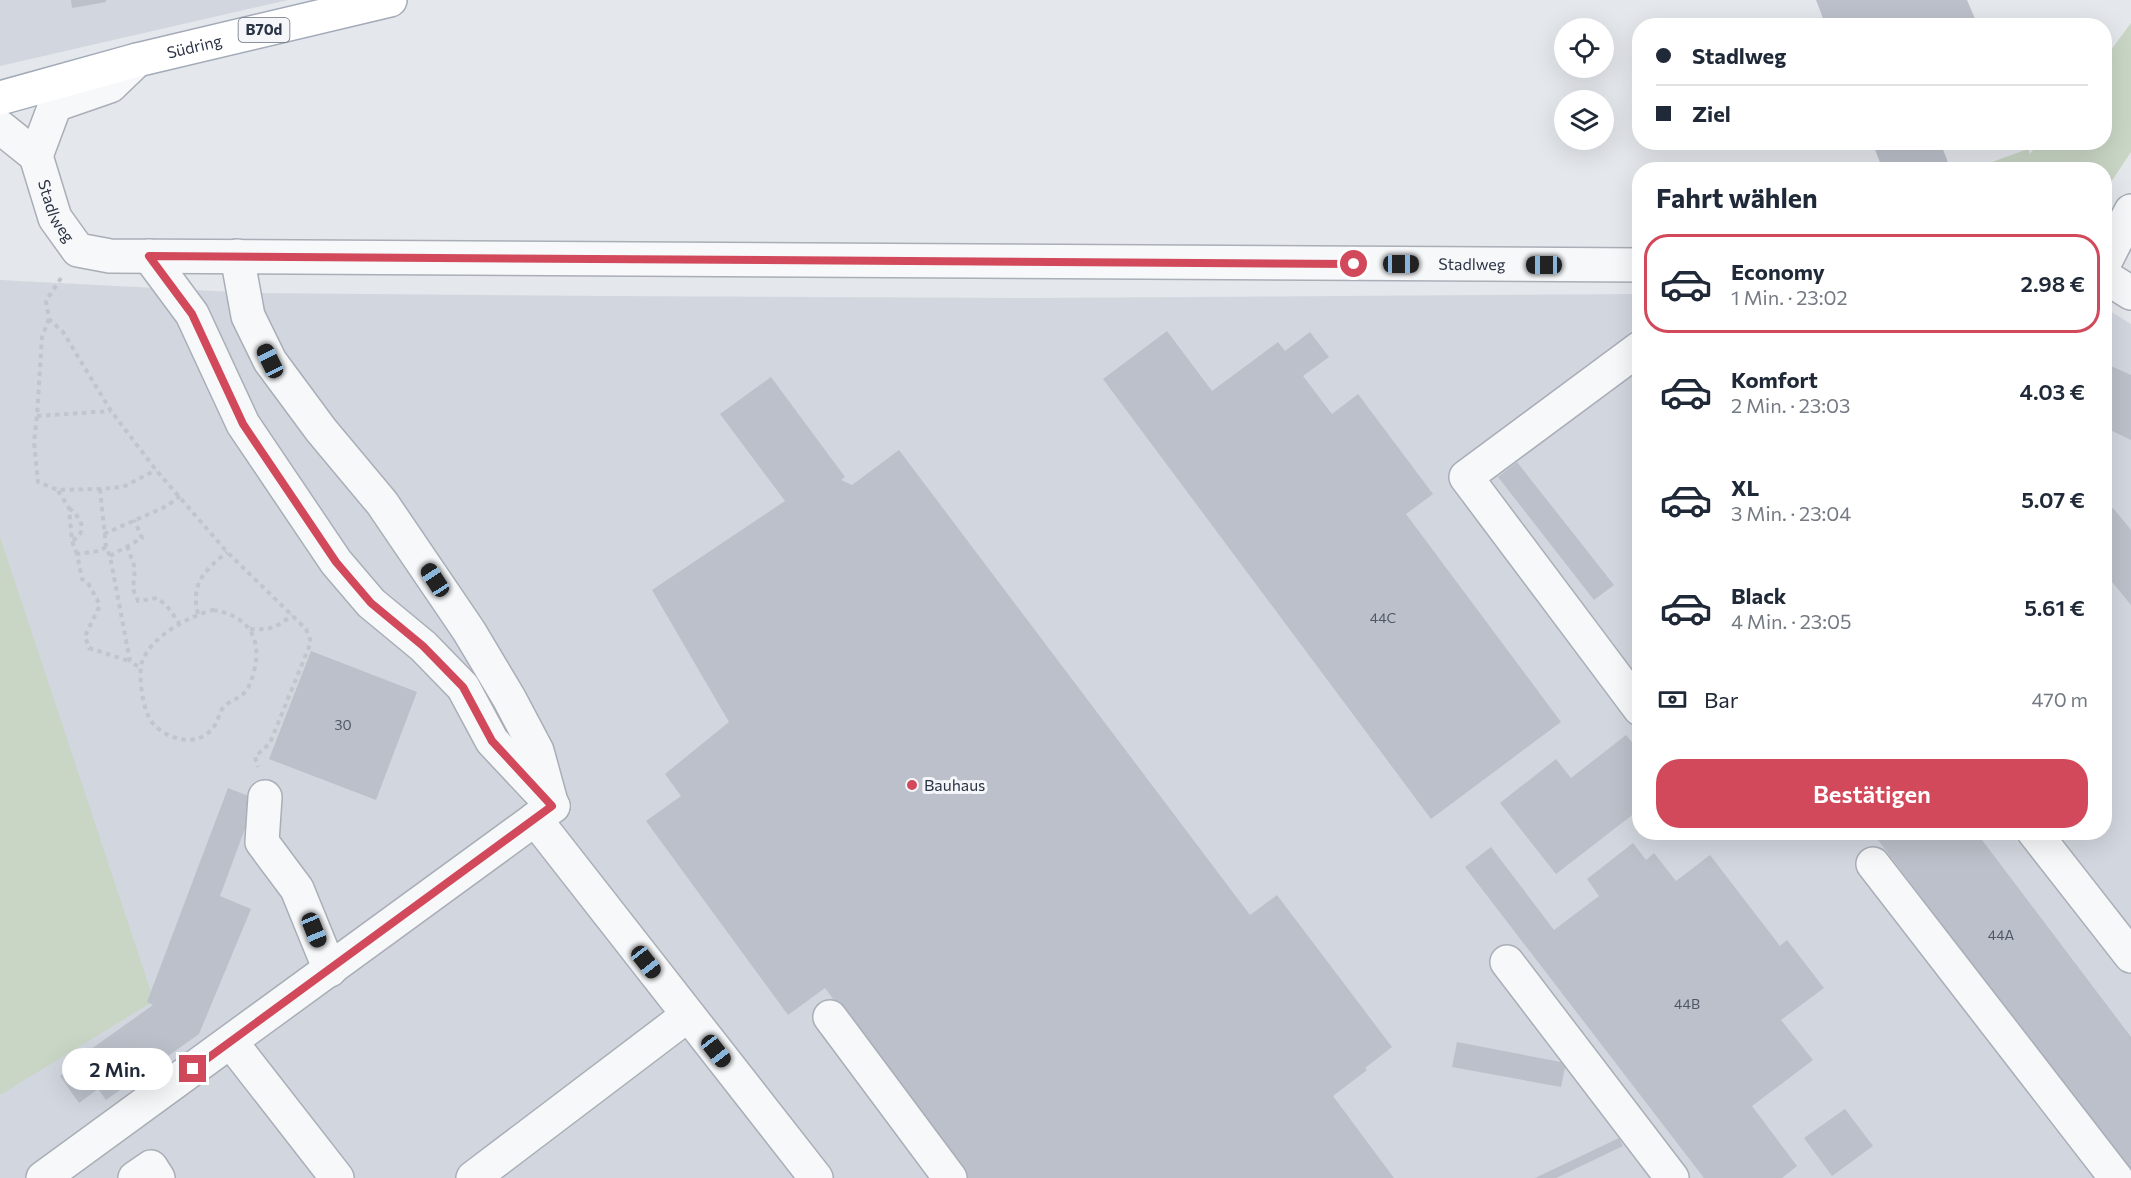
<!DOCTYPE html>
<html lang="de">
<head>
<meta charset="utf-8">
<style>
  body { margin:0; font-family:Commissioner,sans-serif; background:#f2f2f3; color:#1f2937; height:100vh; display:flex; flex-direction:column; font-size:22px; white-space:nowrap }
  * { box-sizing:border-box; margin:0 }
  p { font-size:20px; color:#747a83 }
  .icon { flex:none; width:33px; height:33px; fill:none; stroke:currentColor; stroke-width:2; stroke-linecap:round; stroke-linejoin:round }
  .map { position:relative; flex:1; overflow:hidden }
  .drawer { position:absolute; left:1632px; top:162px; width:480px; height:678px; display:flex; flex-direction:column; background:#fff; border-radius:24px; box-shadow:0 6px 24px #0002 }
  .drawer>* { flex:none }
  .hud { position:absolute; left:1632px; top:18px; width:480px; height:132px; border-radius:24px; box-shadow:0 6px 24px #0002; display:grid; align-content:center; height:132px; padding:0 24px; background:#fff }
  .fabs { position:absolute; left:1554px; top:18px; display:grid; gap:12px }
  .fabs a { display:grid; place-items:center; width:60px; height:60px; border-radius:50%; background:#fff; box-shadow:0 6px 24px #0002; font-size:30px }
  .end { position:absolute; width:27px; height:27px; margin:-14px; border:8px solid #d1495b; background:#fff; box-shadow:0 0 0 3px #fff }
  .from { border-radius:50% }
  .bubble { position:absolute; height:42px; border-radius:21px; background:#fff; box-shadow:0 6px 24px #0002; font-size:20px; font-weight:600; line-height:42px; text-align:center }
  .car { position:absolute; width:18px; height:36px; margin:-18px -9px; border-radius:8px; box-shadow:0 0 4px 2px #0007; background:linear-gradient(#222 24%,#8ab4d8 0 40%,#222 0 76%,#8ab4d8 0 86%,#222 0) }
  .hud b { display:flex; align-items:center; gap:21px; height:57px; font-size:22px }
  .hud b+b { border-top:2px solid #e0e1e3 }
  .hud i { width:15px; height:15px; background:#1f2937 }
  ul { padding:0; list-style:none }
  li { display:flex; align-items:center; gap:18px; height:99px; margin:0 12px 9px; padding:0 12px; border:3px solid transparent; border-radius:24px }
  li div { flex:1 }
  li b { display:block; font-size:22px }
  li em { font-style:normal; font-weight:600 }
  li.active { border-color:#d1495b }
  li>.icon { width:54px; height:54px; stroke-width:1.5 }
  h2 { padding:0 24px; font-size:27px; line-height:72px }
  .pay { display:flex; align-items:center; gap:15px; height:66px; padding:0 24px; font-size:22px }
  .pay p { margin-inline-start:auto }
  .cta { display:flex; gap:12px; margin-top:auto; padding:12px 24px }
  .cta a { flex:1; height:69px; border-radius:24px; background:#d1495b; color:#fff; font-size:24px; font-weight:600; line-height:69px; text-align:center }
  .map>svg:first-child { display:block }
  .built { fill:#d2d6de }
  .green { fill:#c9d6c5 }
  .building { fill:#bbc0ca }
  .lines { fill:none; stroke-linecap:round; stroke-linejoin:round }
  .minor-casing { stroke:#a9aeb7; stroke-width:36 }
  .major-casing { stroke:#a3abb8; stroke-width:36 }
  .path { stroke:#c2c5cb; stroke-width:4; stroke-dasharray:4.5 4.5; stroke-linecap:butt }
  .minor { stroke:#f7f8fa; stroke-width:33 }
  .major { stroke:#fff; stroke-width:33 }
  .route { stroke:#d1495b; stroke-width:8 }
  .poi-dot { fill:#d1495b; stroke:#f4f6f9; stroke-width:2 }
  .labels { text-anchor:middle; stroke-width:6; stroke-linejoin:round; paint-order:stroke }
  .number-label { font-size:14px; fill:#4f5766 }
  .shield { fill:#f4f6f9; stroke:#676e7b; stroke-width:1.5 }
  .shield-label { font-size:15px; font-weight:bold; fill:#2b3445 }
  .street-label { font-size:16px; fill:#2b3445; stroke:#f4f6f9 }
  .poi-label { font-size:16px; fill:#2b3445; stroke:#f4f6f9; text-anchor:start }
</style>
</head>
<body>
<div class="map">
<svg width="2131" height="1178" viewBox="0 0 2131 1178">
  <rect width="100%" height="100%" fill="#e4e7ec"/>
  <!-- built -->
  <path class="built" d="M 0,0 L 288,0 L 0,66 Z
    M 0,280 L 253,293 L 603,296 L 1031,298 L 1639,294 L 1640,832 L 2104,832 L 2105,308 L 2131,324 L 2131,1178 L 0,1178 Z"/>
  <!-- green -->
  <path class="green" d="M 2131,23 L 2131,152 L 2105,191 L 2104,170 L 1973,169 L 2028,149 L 2030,154 L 2039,143 L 2104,142 L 2105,58 Z
    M 0,537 L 154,1001 L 0,1095 Z"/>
  <!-- building -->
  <path class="building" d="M 71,0 L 106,0 L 106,2 L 72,8 Z
    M 1816,0 L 1967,0 L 1978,26 L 1826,26 Z
    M 1872,142 L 1940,142 L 1951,170 L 1883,170 Z
    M 1167,331 L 1212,391 L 1278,342 L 1285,351 L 1310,332 L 1329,357 L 1303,376 L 1332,414 L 1358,394 L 1433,494 L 1406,514 L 1561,722 L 1431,819 L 1103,379 Z
    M 2104,363 L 2131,375 L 2131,440 L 2104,427 Z
    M 771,377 L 845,477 L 841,480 L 852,485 L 899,450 L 1250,915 L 1277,895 L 1392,1047 L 1365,1068 L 1367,1070 L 1333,1096 L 1394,1178 L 965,1178 L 825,988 L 788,1015 L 646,821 L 681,796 L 665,774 L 729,722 L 652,590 L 785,501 L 720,414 Z
    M 1517,462 L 1614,585 L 1594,600 L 1498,477 Z
    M 2113,508 L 2131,530 L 2131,605 L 2104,572 L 2104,515 Z
    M 311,651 L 417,692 L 376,800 L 269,759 Z
    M 1626,735 L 1640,752 L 1640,809 L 1556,874 L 1500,803 L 1556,759 L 1571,778 Z
    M 228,788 L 256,799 L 220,896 L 251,909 L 199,1034 L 106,1100 L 98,1089 L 79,1103 L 60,1076 L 79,1062 L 77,1059 L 153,1005 L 147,1002 Z
    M 1872,832 L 1976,832 L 2131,1037 L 2131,1175 Z
    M 1633,843 L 1646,860 L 1654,853 L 1676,881 L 1710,855 L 1780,946 L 1787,940 L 1824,988 L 1781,1020 L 1813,1060 L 1752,1106 L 1797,1166 L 1782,1178 L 1704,1178 L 1465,867 L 1491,847 L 1554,930 L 1599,896 L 1587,879 Z
    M 1457,1042 L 1566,1063 L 1561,1087 L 1452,1067 Z
    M 1845,1109 L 1873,1146 L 1832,1176 L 1804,1138 Z
    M 1619,1138 L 1623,1146 L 1556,1178 L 1535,1178 Z"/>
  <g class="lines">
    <defs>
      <g id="minor">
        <path id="s1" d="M 0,127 L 36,156 L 55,218 L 78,250 L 110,256 L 1640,265"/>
        <path d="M 36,156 L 55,105 L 110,86 L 137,60"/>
        <path d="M 149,256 L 192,314 L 243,424 L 336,562 L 371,603 L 423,646 L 463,687 L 492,741 L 553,806"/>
        <path d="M 237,256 L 248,316 L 270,361 L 321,430 L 382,503 L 469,631 L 509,698 L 537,751 L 551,802"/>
        <path d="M 2104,264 L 2131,211"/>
        <path d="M 2104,276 L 2131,293"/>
        <path d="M 1640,348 L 1466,477 L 1640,709"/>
        <path d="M 265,797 L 262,842 L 297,889 L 330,970"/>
        <path d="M 535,819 L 816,1178"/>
        <path d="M 2034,832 L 2131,956"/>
        <path d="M 1873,864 L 2116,1178"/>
        <path d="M 1507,962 L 1672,1178"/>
        <path d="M 830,1017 L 950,1178"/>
        <path d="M 231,1042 L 337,1178"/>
        <path d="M 43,1178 L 553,806"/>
        <path d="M 135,1178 L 151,1167 L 158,1178"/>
        <path d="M 473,1178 L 688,1015"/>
      </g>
      <g id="major">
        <path id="s2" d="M 0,98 L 137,60 L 390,0"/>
      </g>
    </defs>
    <!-- minor casing -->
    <use href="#minor" class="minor-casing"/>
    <!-- major casing -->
    <use href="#major" class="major-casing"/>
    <!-- path -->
    <path class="path" d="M 61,278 L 46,301 L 49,319 L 63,332 L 111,411 L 156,470 L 227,552 L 306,629 L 311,642 L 270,743 L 255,757 L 258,767
      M 49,319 L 42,337 L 37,416 L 34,442 L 38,482 L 58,490 L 100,489 L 123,487 L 156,470
      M 37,416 L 111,411
      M 100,489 L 106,547 L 110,556 L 130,661 L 140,668
      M 58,491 L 69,508 L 72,541 L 77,554
      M 69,508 C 81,518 89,531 72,541
      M 104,534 L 167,506 L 180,496
      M 127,546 L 135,568 L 133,589 L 138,601 L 157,598 L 167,606 L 179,623
      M 106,547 L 99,551 L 77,554 L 82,579 L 88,583 L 100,605 L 85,636 L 89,648 L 129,661
      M 110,556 L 142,538 L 134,520
      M 213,610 C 247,615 263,638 254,671 C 252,679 250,686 245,692 C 239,699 228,701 223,708 C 219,712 219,719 215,725 C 202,745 178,743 160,730 C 149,722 146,712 143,699 C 141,688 139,672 142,662 C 150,637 189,616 213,610 Z
      M 198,614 C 190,582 206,570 227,552
      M 250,629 C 271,630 276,628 292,615"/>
    <!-- minor -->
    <use href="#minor" class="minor"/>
    <!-- major -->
    <use href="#major" class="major"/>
  </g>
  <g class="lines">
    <!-- route -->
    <path class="route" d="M 193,1069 L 552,806 L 492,741 L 463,687 L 423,646 L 371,603 L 336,562 L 243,424 L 192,314 L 149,256 L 1354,264"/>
  </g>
  <!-- markers -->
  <circle class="poi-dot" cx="912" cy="785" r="6"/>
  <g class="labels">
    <!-- number labels -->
    <g class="number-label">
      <text x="1383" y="623">44C</text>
      <text x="343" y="730">30</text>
      <text x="2001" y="940">44A</text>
      <text x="1687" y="1009">44B</text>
    </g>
    <!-- shield labels -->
    <rect class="shield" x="238.5" y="18" width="51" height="24" rx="4.5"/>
    <g class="shield-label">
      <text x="264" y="35">B70d</text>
    </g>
    <!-- street labels -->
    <g class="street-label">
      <text dy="6" stroke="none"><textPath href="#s2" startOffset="201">Südring</textPath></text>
      <text dy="6" stroke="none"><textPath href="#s1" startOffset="105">Stadlweg</textPath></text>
      <text dy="6" stroke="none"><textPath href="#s1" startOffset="1545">Stadlweg</textPath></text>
    </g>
    <!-- poi labels -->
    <g class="poi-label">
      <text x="924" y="791">Bauhaus</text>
    </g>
  </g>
</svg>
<div class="fabs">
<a><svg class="icon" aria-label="locate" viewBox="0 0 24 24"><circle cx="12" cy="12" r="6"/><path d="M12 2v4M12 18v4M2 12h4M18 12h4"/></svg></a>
<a><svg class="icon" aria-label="layers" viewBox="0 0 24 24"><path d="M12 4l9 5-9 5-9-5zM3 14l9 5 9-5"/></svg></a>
</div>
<i class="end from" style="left:1354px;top:264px"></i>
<i class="end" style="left:193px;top:1069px"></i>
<div class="bubble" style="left:62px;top:1048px;width:111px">2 Min.</div>
<i class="car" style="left:1401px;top:264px;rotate:90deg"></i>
<i class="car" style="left:1544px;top:265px;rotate:270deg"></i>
<i class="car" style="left:270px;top:361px;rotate:334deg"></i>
<i class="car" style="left:435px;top:580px;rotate:327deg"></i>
<i class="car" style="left:314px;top:930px;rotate:158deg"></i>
<i class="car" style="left:646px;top:962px;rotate:142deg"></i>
<i class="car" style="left:716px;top:1051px;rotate:142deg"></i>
<div class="hud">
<b><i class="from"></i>Stadlweg</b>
<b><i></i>Ziel</b>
</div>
<section class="drawer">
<h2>Fahrt wählen</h2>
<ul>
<li class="active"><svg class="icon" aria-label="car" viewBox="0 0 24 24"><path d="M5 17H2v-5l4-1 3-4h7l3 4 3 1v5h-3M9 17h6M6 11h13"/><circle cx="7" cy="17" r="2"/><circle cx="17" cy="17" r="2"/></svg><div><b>Economy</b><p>1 Min. · 23:02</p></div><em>2.98 €</em></li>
<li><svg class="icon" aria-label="car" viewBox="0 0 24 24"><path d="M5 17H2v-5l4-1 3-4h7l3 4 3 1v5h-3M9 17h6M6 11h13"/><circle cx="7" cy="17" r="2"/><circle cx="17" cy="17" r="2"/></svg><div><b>Komfort</b><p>2 Min. · 23:03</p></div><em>4.03 €</em></li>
<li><svg class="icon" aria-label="car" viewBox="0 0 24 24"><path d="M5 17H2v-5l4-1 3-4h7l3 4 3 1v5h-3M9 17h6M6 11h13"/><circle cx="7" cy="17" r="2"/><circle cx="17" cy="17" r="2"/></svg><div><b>XL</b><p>3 Min. · 23:04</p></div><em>5.07 €</em></li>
<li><svg class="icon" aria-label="car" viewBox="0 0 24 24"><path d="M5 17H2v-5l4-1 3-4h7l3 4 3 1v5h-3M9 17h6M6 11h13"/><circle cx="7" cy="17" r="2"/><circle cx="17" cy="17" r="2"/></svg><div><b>Black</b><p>4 Min. · 23:05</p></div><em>5.61 €</em></li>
</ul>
<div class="pay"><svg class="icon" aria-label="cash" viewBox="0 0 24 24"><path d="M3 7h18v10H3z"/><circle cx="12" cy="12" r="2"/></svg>Bar<p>470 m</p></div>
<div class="cta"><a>Bestätigen</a></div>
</section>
</div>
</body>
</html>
